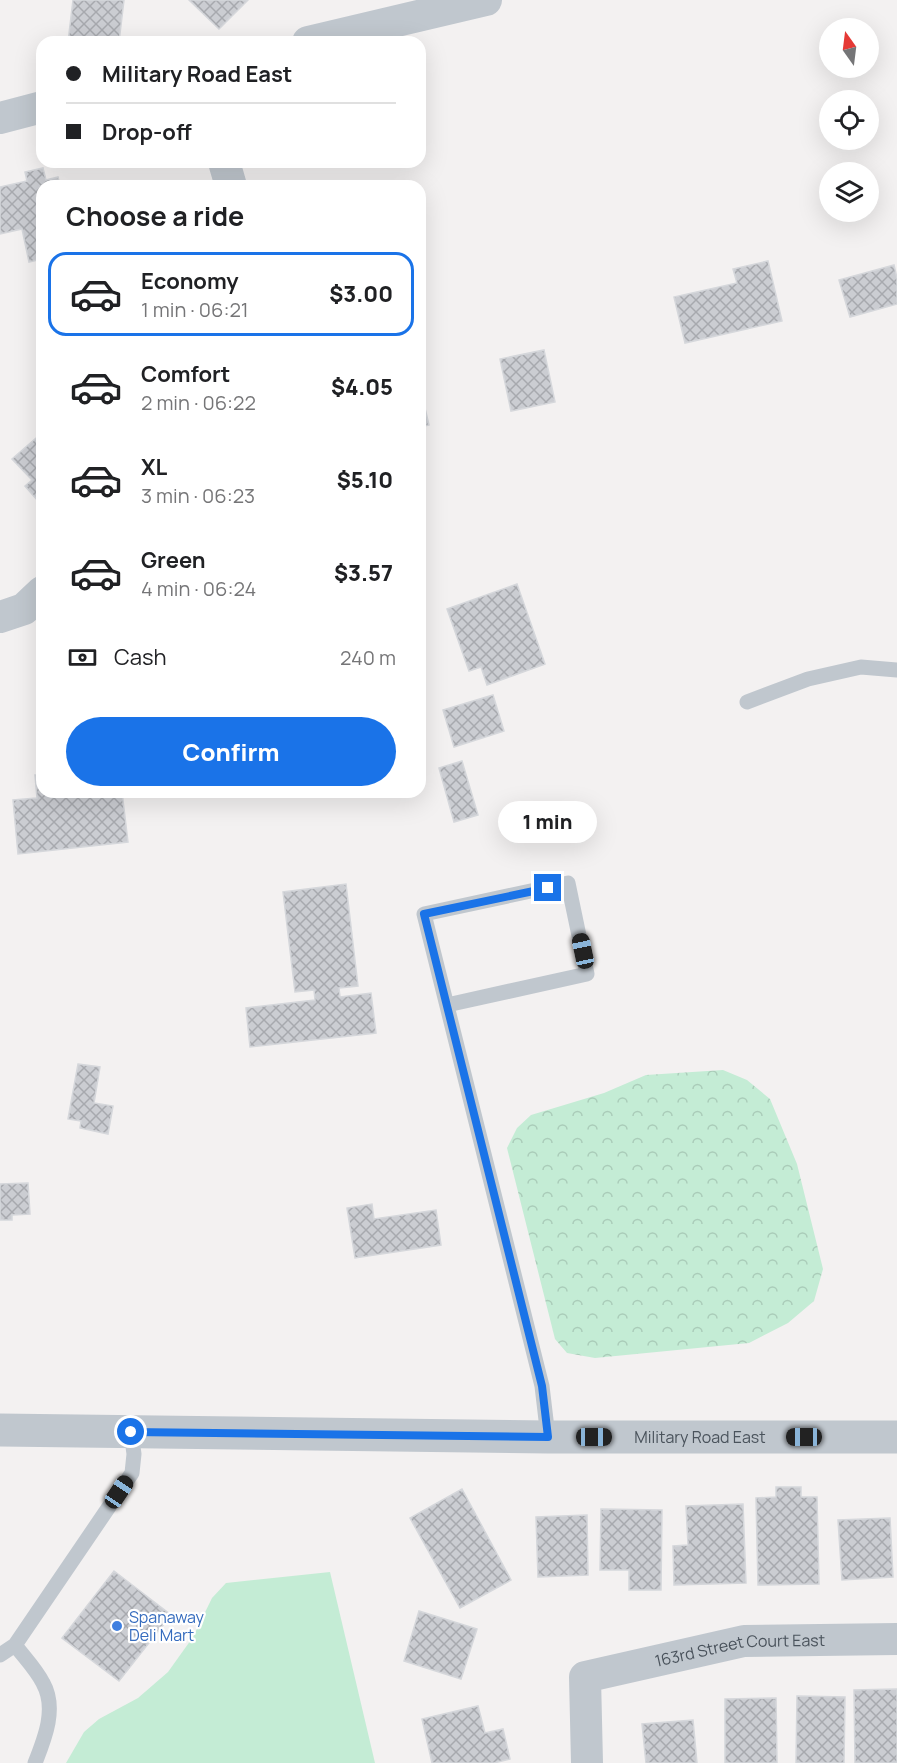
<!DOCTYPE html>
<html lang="en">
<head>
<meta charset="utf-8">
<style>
  body { margin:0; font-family:Manrope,sans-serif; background:#f2f2f2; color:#202124; height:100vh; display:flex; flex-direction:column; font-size:22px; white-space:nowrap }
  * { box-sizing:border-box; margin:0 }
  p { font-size:20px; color:#757577 }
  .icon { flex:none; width:33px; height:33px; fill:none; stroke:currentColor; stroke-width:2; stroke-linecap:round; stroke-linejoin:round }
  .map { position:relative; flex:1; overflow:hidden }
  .side { position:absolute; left:36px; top:180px; width:390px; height:618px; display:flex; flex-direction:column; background:#fff; border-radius:18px; box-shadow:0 6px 24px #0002 }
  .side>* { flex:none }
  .banner { position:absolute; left:36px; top:36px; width:390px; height:132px; border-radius:18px; box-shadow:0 6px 24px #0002; display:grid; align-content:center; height:132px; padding:0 30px; background:#fff }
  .needle { width:39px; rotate:346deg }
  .controls { position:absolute; left:819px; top:18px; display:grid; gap:12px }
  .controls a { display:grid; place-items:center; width:60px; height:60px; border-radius:50%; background:#fff; box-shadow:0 6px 24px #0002; font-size:30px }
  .end { position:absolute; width:27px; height:27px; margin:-14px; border:8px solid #1a73e8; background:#fff; box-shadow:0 0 0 3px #fff }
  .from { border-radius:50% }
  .bubble { position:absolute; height:42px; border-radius:21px; background:#fff; box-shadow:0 6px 24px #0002; font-size:20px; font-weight:800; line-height:42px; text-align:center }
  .car { position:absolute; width:18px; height:36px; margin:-18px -9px; border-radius:8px; box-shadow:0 0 4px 2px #0007; background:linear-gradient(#222 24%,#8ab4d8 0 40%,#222 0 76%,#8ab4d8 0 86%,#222 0) }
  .banner b { display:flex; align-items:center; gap:21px; height:57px; font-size:22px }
  .banner b+b { border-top:2px solid #e0e0e0 }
  .banner i { width:15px; height:15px; background:#202124 }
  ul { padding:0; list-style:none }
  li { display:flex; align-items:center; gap:18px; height:84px; margin:0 12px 9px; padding:0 18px; border:3px solid transparent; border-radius:18px }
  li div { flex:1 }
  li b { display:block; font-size:22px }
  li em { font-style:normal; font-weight:800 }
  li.active { border-color:#1a73e8 }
  li>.icon { width:54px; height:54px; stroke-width:1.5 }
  h2 { padding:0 30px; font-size:27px; line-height:72px }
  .pay { display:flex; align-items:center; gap:15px; height:66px; padding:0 30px; font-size:22px }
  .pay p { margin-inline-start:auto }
  .button { display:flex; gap:12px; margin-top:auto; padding:12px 30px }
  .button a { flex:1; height:69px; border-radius:36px; background:#1a73e8; color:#fff; font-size:24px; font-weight:800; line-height:69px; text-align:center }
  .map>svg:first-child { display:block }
  .green { fill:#c4ecd5 }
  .forest { fill:url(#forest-crowns) }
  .building { fill:url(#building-cross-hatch); stroke:#d5d7db; stroke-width:1.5 }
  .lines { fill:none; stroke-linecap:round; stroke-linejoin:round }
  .service { stroke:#c0c7ce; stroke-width:15 }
  .minor { stroke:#c0c7ce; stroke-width:32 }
  .tertiary { stroke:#c0c7ce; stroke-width:33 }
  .route { stroke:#1a73e8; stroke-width:8 }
  .shop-dot { fill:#3f7fe0; stroke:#fff; stroke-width:2 }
  .labels { text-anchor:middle; stroke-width:4.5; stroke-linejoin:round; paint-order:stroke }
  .street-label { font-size:16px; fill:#4a535c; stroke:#fff }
  .shop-label { font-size:16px; fill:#366cbe; stroke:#fff; text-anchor:start }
</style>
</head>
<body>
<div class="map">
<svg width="897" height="1763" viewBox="0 0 897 1763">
  <defs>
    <pattern id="forest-crowns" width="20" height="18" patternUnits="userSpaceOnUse" patternTransform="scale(1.5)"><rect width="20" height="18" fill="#c4ecd5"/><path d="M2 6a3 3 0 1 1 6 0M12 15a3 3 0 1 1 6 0" fill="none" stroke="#aaccb9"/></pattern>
    <pattern id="building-cross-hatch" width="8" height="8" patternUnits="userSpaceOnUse" patternTransform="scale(1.5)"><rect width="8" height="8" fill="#cbcdd2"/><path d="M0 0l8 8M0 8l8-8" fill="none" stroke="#a7a9ae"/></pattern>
  </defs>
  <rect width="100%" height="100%" fill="#f3f1f1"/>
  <!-- green -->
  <path class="green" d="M 330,1572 L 375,1763 L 66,1763 L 84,1732 L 99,1719 L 138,1698 L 168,1672 L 193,1637 L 212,1598 L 226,1583 Z"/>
  <!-- forest -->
  <path class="forest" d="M 723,1070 L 747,1080 L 770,1099 L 797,1164 L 823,1269 L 814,1301 L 788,1323 L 749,1343 L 595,1358 L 567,1353 L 555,1339 L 507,1148 L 517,1128 L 531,1115 L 604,1093 L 646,1075 Z"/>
  <!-- building -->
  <path class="building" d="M 73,0 L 124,0 L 119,42 L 68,42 Z
    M 189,0 L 248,0 L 219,29 Z
    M 43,168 L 46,180 L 58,177 L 60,186 L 42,186 L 42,259 L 29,262 L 22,229 L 0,234 L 0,187 L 27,181 L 25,172 Z
    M 768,261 L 782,321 L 685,343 L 674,297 L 737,283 L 733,269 Z
    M 894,265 L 897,278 L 897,304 L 850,317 L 839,280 Z
    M 544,350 L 555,402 L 511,411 L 500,359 Z
    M 420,387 L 429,425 L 420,427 Z
    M 42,433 L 42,498 L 38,501 L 25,486 L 32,480 L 12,459 Z
    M 517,584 L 545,664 L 487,685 L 481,667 L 469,671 L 447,609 Z
    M 493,695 L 504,731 L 454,747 L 443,710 Z
    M 462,761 L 478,815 L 454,822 L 439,768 Z
    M 35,775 L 42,775 L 42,792 L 122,792 L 128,842 L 18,854 L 13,800 L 37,798 Z
    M 346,884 L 358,986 L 339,988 L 340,997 L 371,993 L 376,1033 L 250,1047 L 246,1008 L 315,1000 L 314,990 L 295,992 L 283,892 Z
    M 78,1064 L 100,1067 L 94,1103 L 113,1106 L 108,1134 L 80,1128 L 81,1121 L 68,1119 Z
    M 28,1183 L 30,1214 L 12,1215 L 12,1220 L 0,1220 L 0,1184 Z
    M 372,1204 L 374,1219 L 436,1210 L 441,1245 L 355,1258 L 347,1208 Z
    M 776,1487 L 801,1487 L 801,1497 L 817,1497 L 819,1584 L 758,1585 L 756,1498 L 776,1497 Z
    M 462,1489 L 511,1580 L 460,1608 L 410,1518 Z
    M 743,1504 L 746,1583 L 674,1585 L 673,1546 L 688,1545 L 686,1506 Z
    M 601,1509 L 662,1510 L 661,1590 L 629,1590 L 629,1570 L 600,1570 Z
    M 587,1515 L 588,1575 L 538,1577 L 536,1517 Z
    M 890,1518 L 893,1577 L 842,1580 L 838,1520 Z
    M 114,1571 L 171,1615 L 119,1681 L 62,1638 Z
    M 419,1611 L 477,1629 L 461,1679 L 404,1661 Z
    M 897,1689 L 897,1763 L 855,1763 L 854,1690 Z
    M 797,1696 L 845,1697 L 844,1763 L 796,1763 Z
    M 776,1698 L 777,1763 L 725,1763 L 725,1699 Z
    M 478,1706 L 485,1733 L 503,1729 L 510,1759 L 494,1763 L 432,1763 L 422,1719 Z
    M 693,1720 L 697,1763 L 646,1763 L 642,1724 Z"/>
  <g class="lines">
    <!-- service -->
    <path class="service" d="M 747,702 L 808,679 L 861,667 L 897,670
      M 447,1005 L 587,974 L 568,883 L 424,914 L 542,1386 L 548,1437
      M 15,1645 C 24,1657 36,1669 43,1683 C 57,1708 45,1738 35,1763
      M 0,1655 L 15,1645 L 132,1473 L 134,1454 L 131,1432"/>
    <!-- minor -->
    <g class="minor">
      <path d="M 308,42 L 486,0"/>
      <path d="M 0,118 L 42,107"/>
      <path d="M 224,162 L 231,186"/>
      <path d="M 0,617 L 24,609 L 42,592"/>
      <path id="s1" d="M 587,1763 L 585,1677 L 744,1641 L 897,1639"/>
    </g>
    <!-- tertiary -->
    <path class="tertiary" id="s2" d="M 0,1430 L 548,1437 L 897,1437"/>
  </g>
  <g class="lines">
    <!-- route -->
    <path class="route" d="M 131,1432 L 548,1437 L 542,1386 L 424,914 L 548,888"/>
  </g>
  <!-- markers -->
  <circle class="shop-dot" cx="117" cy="1626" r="6"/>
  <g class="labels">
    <!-- street labels -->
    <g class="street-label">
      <text dy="6" stroke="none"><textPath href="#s2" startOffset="700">Military Road East</textPath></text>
      <text dy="6" stroke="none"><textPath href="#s1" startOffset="244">163rd Street Court East</textPath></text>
    </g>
    <!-- shop labels -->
    <g class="shop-label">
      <text x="129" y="1623">Spanaway<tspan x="129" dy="18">Deli Mart</tspan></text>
    </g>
  </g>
</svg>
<div class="controls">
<a><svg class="needle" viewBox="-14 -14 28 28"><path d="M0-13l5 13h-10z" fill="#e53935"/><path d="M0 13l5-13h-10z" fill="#757577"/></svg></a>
<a><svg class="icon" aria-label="locate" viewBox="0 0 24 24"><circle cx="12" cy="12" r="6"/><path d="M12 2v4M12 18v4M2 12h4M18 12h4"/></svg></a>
<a><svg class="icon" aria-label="layers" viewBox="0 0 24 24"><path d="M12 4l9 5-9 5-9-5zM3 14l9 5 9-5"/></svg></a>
</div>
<i class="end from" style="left:131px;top:1432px"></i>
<i class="end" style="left:548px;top:888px"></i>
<div class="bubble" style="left:498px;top:801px;width:99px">1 min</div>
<i class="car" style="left:583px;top:951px;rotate:348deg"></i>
<i class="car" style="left:594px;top:1437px;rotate:90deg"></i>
<i class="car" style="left:804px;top:1437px;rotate:270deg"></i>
<i class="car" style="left:119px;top:1492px;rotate:34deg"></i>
<div class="banner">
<b><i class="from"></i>Military Road East</b>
<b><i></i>Drop-off</b>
</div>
<section class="side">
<h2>Choose a ride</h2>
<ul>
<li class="active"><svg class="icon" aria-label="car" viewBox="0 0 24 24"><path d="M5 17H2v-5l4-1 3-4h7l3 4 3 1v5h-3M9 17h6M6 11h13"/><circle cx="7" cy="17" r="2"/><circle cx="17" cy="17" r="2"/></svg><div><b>Economy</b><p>1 min · 06:21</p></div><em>$3.00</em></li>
<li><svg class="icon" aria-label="car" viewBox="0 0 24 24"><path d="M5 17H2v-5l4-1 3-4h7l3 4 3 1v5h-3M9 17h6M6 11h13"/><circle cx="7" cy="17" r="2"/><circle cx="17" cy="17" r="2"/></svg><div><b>Comfort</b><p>2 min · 06:22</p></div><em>$4.05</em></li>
<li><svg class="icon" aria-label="car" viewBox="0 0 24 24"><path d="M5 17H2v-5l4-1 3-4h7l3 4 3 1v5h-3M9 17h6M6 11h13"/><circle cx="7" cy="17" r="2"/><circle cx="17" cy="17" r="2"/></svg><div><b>XL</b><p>3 min · 06:23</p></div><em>$5.10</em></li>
<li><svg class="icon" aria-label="car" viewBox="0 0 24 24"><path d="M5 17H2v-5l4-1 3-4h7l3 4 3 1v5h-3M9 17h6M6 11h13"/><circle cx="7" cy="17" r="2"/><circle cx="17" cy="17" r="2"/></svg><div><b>Green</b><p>4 min · 06:24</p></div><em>$3.57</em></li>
</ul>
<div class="pay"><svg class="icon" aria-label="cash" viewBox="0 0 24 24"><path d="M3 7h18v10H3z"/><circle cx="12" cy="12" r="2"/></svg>Cash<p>240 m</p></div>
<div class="button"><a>Confirm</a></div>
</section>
</div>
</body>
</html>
